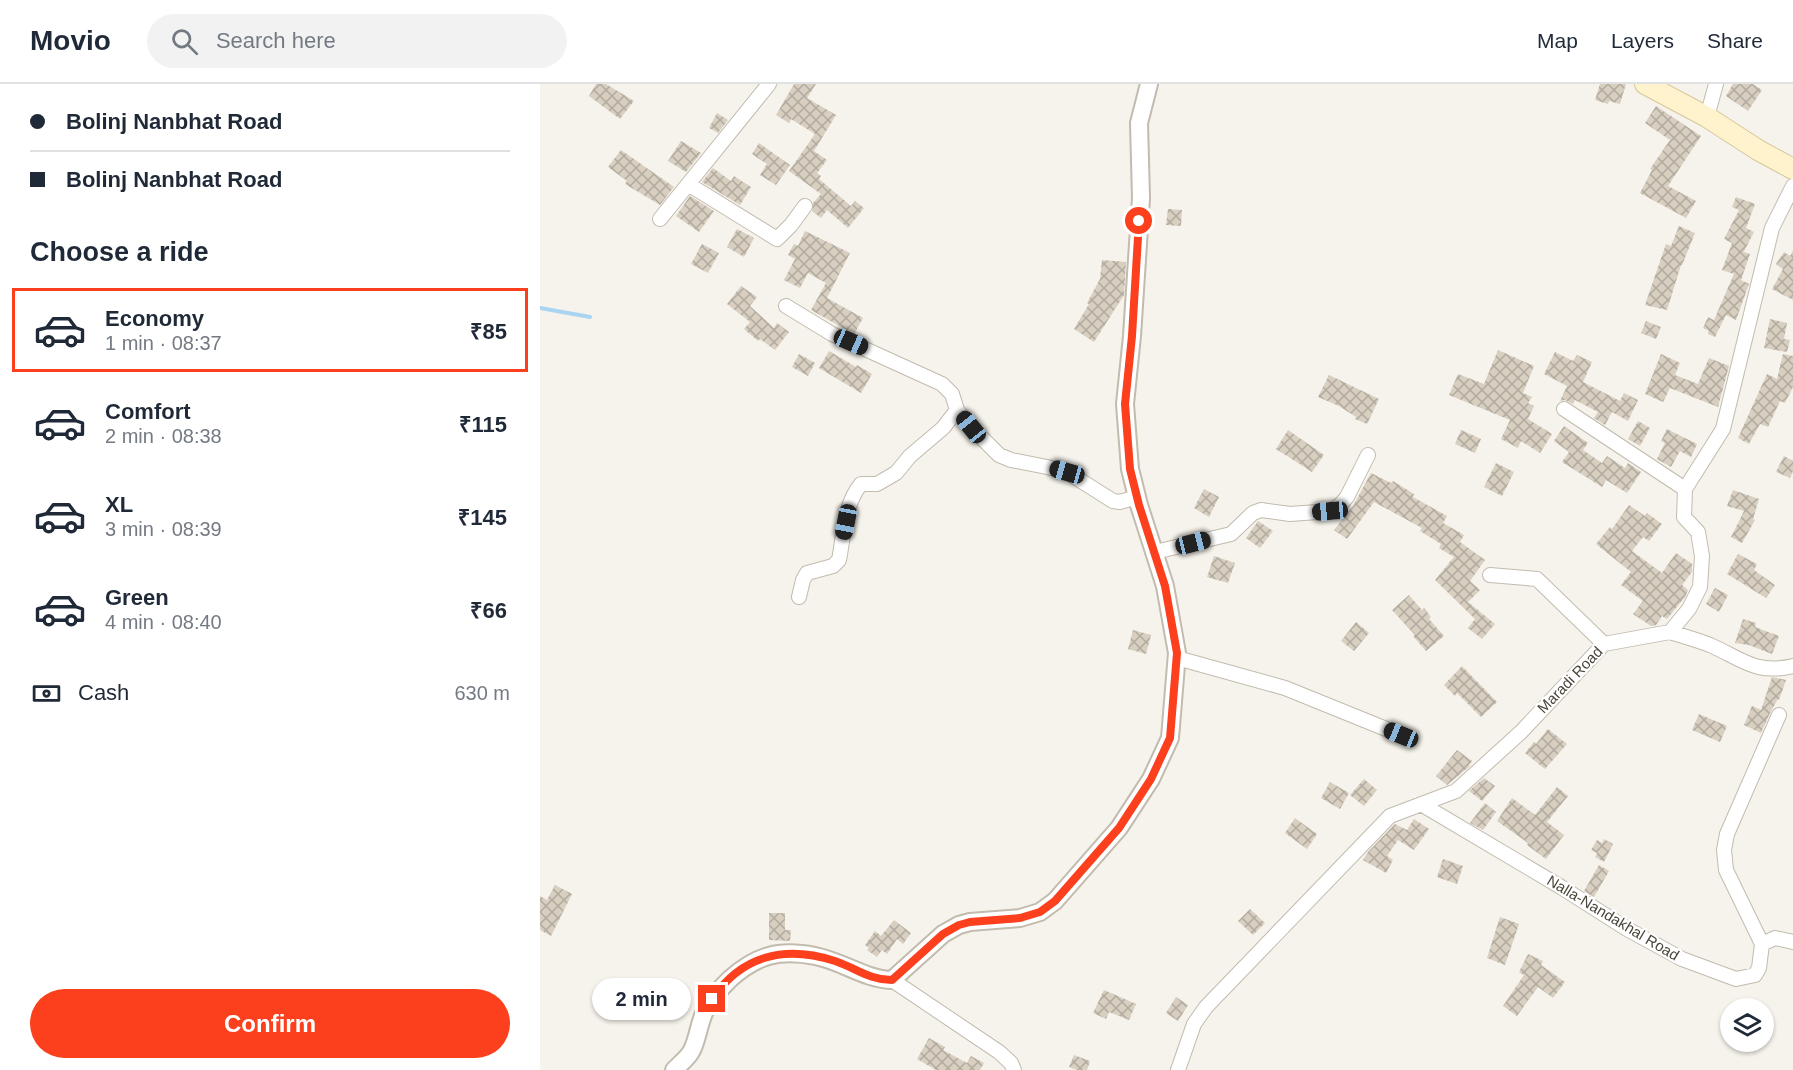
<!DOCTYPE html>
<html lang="en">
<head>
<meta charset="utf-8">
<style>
  body { margin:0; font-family:Arial,sans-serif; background:#f2f2f3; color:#1f2937; height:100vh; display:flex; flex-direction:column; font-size:22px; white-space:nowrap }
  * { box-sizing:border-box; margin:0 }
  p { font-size:20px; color:#747a83 }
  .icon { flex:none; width:33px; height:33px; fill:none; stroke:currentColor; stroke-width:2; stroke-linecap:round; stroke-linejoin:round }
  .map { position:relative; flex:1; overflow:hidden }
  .side { display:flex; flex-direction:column; background:#fff; width:540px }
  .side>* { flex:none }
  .hud { display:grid; align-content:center; height:132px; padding:0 30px; background:#fff }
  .buttons { position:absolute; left:1180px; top:914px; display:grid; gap:12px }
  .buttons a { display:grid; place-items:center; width:54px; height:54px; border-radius:50%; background:#fff; box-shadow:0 2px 4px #0004; font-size:30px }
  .end { position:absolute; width:27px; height:27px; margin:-14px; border:8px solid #fc3f1d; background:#fff; box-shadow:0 0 0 3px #fff }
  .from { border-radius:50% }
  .bubble { position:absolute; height:42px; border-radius:21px; background:#fff; box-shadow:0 2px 4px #0004; font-size:20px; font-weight:800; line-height:42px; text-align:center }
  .car { position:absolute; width:18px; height:36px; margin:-18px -9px; border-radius:8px; box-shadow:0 0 4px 2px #0007; background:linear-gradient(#222 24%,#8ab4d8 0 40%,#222 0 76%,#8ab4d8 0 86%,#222 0) }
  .hud b { display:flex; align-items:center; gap:21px; height:57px; font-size:22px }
  .hud b+b { border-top:2px solid #e0e1e3 }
  .hud i { width:15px; height:15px; background:#1f2937 }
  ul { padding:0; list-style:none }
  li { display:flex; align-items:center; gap:18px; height:84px; margin:0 12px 9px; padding:0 18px; border:3px solid transparent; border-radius:0px }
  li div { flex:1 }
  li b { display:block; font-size:22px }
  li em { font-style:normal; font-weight:800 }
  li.on { border-color:#fc3f1d }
  li>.icon { width:54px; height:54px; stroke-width:1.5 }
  h2 { padding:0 30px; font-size:27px; line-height:72px }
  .pay { display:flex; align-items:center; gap:15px; height:66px; padding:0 30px; font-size:22px }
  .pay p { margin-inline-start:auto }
  .button { display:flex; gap:12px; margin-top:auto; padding:12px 30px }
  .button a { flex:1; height:69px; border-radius:36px; background:#fc3f1d; color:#fff; font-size:24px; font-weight:800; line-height:69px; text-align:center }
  header { display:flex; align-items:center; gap:36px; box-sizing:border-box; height:84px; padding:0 30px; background:#fff; border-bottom:2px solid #e0e1e3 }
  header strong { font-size:28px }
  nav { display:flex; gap:33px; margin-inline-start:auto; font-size:21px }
  .search { width:420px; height:54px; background:#f2f2f3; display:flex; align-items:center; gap:15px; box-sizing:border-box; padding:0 21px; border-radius:33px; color:#747a83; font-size:22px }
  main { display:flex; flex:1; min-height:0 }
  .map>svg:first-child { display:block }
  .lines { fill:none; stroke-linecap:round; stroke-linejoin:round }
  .stream { stroke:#a9d4f2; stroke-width:4 }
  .building { fill:url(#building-cross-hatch) }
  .minor-casing { stroke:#c2bbae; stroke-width:16 }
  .tertiary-casing { stroke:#c2bbae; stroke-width:20 }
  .secondary-casing { stroke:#d6c79b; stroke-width:22 }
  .minor { stroke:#fff; stroke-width:14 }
  .tertiary { stroke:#fff; stroke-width:16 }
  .secondary { stroke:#fff3cd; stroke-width:20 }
  .route { stroke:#fc3f1d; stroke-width:8 }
  .labels { text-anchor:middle; stroke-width:4.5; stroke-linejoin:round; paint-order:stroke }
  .street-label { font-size:15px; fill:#4b4439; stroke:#fff }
</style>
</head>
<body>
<header>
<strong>Movio</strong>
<div class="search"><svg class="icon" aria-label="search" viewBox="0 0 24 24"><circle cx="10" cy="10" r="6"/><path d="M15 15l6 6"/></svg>Search here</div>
<nav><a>Map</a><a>Layers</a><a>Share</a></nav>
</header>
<main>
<section class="side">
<div class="hud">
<b><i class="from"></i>Bolinj Nanbhat Road</b>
<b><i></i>Bolinj Nanbhat Road</b>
</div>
<h2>Choose a ride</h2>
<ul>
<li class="on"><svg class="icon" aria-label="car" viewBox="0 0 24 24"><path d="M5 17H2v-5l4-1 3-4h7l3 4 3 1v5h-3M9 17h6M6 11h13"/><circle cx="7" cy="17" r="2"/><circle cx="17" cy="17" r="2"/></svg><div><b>Economy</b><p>1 min · 08:37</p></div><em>₹85</em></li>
<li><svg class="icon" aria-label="car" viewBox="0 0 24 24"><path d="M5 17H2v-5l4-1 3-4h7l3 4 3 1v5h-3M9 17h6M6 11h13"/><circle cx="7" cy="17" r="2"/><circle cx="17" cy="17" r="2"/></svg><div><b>Comfort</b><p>2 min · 08:38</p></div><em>₹115</em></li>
<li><svg class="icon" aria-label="car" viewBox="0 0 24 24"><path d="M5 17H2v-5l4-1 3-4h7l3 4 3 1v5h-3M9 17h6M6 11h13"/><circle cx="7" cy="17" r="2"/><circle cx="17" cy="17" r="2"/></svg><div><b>XL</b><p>3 min · 08:39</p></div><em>₹145</em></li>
<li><svg class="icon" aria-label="car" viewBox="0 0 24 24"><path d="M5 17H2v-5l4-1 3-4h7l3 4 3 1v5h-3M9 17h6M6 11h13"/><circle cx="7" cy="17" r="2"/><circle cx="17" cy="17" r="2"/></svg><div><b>Green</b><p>4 min · 08:40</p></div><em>₹66</em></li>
</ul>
<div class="pay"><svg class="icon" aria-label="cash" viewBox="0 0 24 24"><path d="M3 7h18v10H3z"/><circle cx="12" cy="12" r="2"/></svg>Cash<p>630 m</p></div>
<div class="button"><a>Confirm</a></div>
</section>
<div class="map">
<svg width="1253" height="986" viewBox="0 0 1253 986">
  <defs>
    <pattern id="building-cross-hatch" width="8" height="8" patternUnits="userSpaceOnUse" patternTransform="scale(1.5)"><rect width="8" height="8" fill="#d8cfc1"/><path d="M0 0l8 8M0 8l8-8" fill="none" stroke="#b1aa9e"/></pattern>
  </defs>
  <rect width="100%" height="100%" fill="#f6f3ec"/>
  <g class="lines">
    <!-- stream -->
    <path class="stream" d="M 0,224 L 50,233"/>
  </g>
  <!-- building -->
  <path class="building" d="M 56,0 L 66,0 L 94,17 L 80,35 L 49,12 Z
    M 254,0 L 276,0 L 267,14 L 296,31 L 274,67 L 287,76 L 277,89 L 281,92 L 279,95 L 311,122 L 315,117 L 324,124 L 308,144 L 287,126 L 281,134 L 272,127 L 273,119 L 281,110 L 249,87 L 275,50 L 251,35 L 249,39 L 236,31 Z
    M 1060,0 L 1086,0 L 1080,20 L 1069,17 L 1068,20 L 1055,16 Z
    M 1193,0 L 1213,0 L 1222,6 L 1208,27 L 1186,12 Z
    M 1116,22 L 1161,52 L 1128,102 L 1156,117 L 1146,134 L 1100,109 L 1112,86 L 1110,85 L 1130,56 L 1105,39 Z
    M 177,29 L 188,36 L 178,49 L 169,44 Z
    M 141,57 L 161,69 L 146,88 L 128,77 Z
    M 219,59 L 250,81 L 236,101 L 220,91 L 227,80 L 212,70 Z
    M 81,66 L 134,103 L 120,121 L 85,100 L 87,97 L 68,83 Z
    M 173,84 L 191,97 L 194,92 L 211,103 L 200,121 L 162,98 Z
    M 150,112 L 174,127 L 159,148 L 136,132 Z
    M 1196,113 L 1215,120 L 1206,144 L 1214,148 L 1200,175 L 1204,168 L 1210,170 L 1201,196 L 1209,200 L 1196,236 L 1186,231 L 1175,253 L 1168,250 L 1169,247 L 1163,244 L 1168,233 L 1174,236 L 1194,190 L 1182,186 L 1192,159 L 1184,155 L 1199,126 L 1192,123 Z
    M 628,125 L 642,126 L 641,142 L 626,141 Z
    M 1139,142 L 1155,149 L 1142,181 L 1141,181 L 1127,226 L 1105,221 L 1126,160 L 1131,162 Z
    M 197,145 L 214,154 L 204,173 L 187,163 Z
    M 265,147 L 310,169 L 287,214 L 323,234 L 314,250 L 271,226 L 286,199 L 268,189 L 260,204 L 244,196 L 255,175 L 248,171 L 254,160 L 258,162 Z
    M 162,160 L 179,169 L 168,189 L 151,180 Z
    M 1253,167 L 1253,216 L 1232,205 L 1243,185 L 1236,180 L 1244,168 L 1250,172 Z
    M 562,176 L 586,178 L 584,211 L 554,258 L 534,245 L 549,220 L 547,219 L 560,195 Z
    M 201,202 L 217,213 L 210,222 L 234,244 L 237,239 L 249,248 L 235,266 L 220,255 L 218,257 L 204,245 L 210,238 L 187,220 Z
    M 1230,235 L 1247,239 L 1244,255 L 1250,256 L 1247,268 L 1224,264 Z
    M 1106,237 L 1121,243 L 1116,255 L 1101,249 Z
    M 958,266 L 994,282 L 983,309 L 992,313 L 988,319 L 994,322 L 988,335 L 1012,350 L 1000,369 L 981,357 L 978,364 L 961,355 L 970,336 L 909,311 L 918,290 L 944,300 Z
    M 289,267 L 316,283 L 317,281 L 332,290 L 321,309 L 279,284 Z
    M 1015,268 L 1033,277 L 1037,271 L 1052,278 L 1043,298 L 1080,317 L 1084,309 L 1098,316 L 1088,337 L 1072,328 L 1065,341 L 1054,334 L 1058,328 L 1035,316 L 1033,320 L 1025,316 L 1020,317 L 1027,302 L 1004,290 Z
    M 259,270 L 275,279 L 268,292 L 252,283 Z
    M 1121,270 L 1140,279 L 1135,291 L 1158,300 L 1169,274 L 1189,282 L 1178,323 L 1130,304 L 1123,318 L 1105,310 Z
    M 1243,270 L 1253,272 L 1253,303 L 1245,319 L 1240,317 L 1228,343 L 1220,340 L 1209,360 L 1198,354 L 1227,290 L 1237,295 Z
    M 789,291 L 839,315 L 827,340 L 815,335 L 816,333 L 799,322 L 778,313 Z
    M 1098,337 L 1110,344 L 1100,362 L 1088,355 Z
    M 1024,342 L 1048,359 L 1043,366 L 1062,379 L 1067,372 L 1085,384 L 1088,379 L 1101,388 L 1087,409 L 1066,396 L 1062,403 L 1022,378 L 1029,368 L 1014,357 Z
    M 1127,345 L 1157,360 L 1151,373 L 1140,367 L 1131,383 L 1117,375 L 1125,359 L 1121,357 Z
    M 748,346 L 784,371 L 772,388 L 736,365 Z
    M 921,346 L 941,355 L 935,369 L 915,360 Z
    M 1244,372 L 1253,377 L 1253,387 L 1250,394 L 1236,388 Z
    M 956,379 L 974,388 L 962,412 L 944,403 Z
    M 831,389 L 851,399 L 853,397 L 874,410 L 873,413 L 907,432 L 903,439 L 924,451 L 920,458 L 945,476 L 930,497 L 940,506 L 928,518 L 955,540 L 942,555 L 928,544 L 935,535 L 895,496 L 914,473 L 899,464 L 901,460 L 880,447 L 882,444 L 834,418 L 807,455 L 794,446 L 813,422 Z
    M 664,405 L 679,413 L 669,433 L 654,424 Z
    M 1193,406 L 1219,415 L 1213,435 L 1215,436 L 1202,459 L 1191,453 L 1204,427 L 1187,422 Z
    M 1089,421 L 1105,432 L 1107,429 L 1122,440 L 1109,457 L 1103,453 L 1092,467 L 1122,489 L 1136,469 L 1152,480 L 1152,488 L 1142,501 L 1148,506 L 1145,513 L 1127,535 L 1122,532 L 1116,541 L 1111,542 L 1093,530 L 1103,517 L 1081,501 L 1091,488 L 1056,460 L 1070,443 L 1072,445 Z
    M 718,437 L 733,447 L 720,464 L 706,454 Z
    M 1198,470 L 1217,480 L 1214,486 L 1235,501 L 1226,514 L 1187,490 Z
    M 674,472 L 695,479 L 688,499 L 667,493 Z
    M 1175,504 L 1188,511 L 1179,528 L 1166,520 Z
    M 869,511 L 882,526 L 884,524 L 891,533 L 889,535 L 904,552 L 886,567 L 873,552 L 875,551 L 852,526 Z
    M 1203,535 L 1216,539 L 1215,543 L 1239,552 L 1232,570 L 1209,561 L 1195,559 Z
    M 816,538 L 829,549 L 814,567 L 801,557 Z
    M 593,546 L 611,551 L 606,570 L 588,565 Z
    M 922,582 L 957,618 L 941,633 L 917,609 L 915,612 L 904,601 Z
    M 1232,593 L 1246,596 L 1239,616 L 1238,615 L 1231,627 L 1221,649 L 1204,641 L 1212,622 L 1221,626 Z
    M 1159,630 L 1187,642 L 1180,658 L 1152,646 Z
    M 1008,645 L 1027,660 L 1005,685 L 985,669 L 994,658 L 996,660 Z
    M 917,666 L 932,677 L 929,681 L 930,682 L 907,701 L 896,692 Z
    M 944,694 L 955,702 L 942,717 L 929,707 Z
    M 824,695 L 837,706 L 824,722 L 810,711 Z
    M 790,698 L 809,709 L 800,725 L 781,714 Z
    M 1017,703 L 1028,712 L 1007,738 L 1024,751 L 1006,775 L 987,761 L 988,759 L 957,737 L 972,714 L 995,731 Z
    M 945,719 L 956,728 L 943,746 L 930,739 Z
    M 755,734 L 777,750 L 767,765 L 745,749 Z
    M 874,735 L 889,745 L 874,766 L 858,756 L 847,772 L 853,776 L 846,789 L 823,776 L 828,768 L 855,740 L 867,746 Z
    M 1064,755 L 1073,760 L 1064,778 L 1055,773 L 1057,769 L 1051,766 L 1057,756 L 1062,759 Z
    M 903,775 L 923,782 L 917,800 L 897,793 Z
    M 1059,781 L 1069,787 L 1054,813 L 1044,807 Z
    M 15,801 L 32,810 L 11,852 L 0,846 L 0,812 L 7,816 Z
    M 710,825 L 725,839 L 713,851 L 698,837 Z
    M 229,829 L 245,829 L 245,846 L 251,846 L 250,857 L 229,856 Z
    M 960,833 L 979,840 L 965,881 L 947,874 Z
    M 354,836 L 371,849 L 363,860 L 357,855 L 347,870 L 342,866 L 337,873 L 327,866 L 329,864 L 325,861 L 335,847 L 341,852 Z
    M 988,870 L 1003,877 L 1001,881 L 1025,898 L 1013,914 L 998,903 L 977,932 L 963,922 L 984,891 L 979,888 Z
    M 564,906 L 596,920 L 589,936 L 569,928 L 566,935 L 553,929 Z
    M 636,913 L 648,921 L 638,937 L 626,929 Z
    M 389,954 L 405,963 L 403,966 L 427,979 L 431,972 L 444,979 L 440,986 L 396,986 L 377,975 Z
    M 534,971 L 550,977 L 547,986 L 537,986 L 529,983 Z"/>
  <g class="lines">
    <defs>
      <path id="minor" d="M 1167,33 L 1176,0
        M 148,100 L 237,155 L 251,141 L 265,122
        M 120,135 L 229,0
        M 246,222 L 292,250 L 402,300 L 412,310 L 417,326 L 431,343 L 459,371 L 471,376 L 507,383 L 527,388 L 573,417 L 580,418 L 597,413
        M 1024,325 L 1145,405
        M 615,468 L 691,450 L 713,429 L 721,426 L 750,430 L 791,427 L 800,421 L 807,413 L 828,371
        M 950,491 L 997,495 L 1064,560
        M 259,513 L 263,496 L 267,489 L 293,482 L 299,476 C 304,451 304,420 321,400 L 337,400 L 356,389 L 370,372 L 403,344 L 417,326
        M 1130,548 C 1143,552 1157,556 1170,561 C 1202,575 1216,591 1253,582
        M 637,574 L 745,604 L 861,651
        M 881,720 L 1021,803 L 1087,845 L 1142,875 L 1196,895 L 1215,891 L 1219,884 L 1222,860 L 1235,854 L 1253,858
        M 1222,860 L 1186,786 L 1184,766 L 1187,750 L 1239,631
        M 352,896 L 459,968 L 471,979 L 474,986
        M 638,986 L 654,940 L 666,923 L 850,732 L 916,707 L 981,648 L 1064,560 L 1130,548 L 1149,525 L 1160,503 L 1162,472 L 1158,448 L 1144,433 L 1145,405 L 1183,345 L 1232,144 L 1253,102"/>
      <path id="tertiary" d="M 134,986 C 140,980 149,973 152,966 C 158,954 159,939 165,927 C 171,914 181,904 190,895 C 217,871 239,865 275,872 C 302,877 324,895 352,896 L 403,850 L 419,841 L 430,838 L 480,834 L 500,828 L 515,817 L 579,744 L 611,695 L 630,654 L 637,569 L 625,502 L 599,421 L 590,385 L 585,320 L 592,252 L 601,114 L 599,39 L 609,0"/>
      <path id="secondary" d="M 1105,0 L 1167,33 L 1218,66 L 1253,85"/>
    </defs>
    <!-- minor casing -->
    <use href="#minor" class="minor-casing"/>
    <!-- tertiary casing -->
    <use href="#tertiary" class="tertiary-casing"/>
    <!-- secondary casing -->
    <use href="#secondary" class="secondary-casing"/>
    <!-- minor -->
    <use href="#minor" class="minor"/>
    <!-- tertiary -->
    <use href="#tertiary" class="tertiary"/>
    <!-- secondary -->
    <use href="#secondary" class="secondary"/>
  </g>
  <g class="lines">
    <!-- route -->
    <path class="route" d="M 172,915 C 202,871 245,861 295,877 C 316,884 329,896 352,896 L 403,850 L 419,841 L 430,838 L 480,834 L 500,828 L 515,817 L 579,744 L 611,695 L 630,654 L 637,569 L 625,502 L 599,421 L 590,385 L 585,320 L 592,252 L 599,137"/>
  </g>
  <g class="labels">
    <!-- street labels -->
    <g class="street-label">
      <text transform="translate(1030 596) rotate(-46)" y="5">Maradi Road</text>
      <text transform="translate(1073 834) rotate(31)" y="5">Nalla-Nandakhal Road</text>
    </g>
  </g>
</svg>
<div class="buttons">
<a><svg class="icon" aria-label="layers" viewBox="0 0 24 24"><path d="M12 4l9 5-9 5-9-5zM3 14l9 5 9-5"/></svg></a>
</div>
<i class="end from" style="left:599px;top:137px"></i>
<i class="end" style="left:172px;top:915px"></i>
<div class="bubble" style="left:52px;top:894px;width:99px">2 min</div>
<i class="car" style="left:311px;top:258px;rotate:114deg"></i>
<i class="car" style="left:431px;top:343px;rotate:321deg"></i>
<i class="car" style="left:527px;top:388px;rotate:286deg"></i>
<i class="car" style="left:790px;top:427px;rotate:265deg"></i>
<i class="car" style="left:306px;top:438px;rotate:191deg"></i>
<i class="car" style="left:653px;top:459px;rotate:76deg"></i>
<i class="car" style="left:861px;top:651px;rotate:292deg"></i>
</div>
</main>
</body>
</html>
